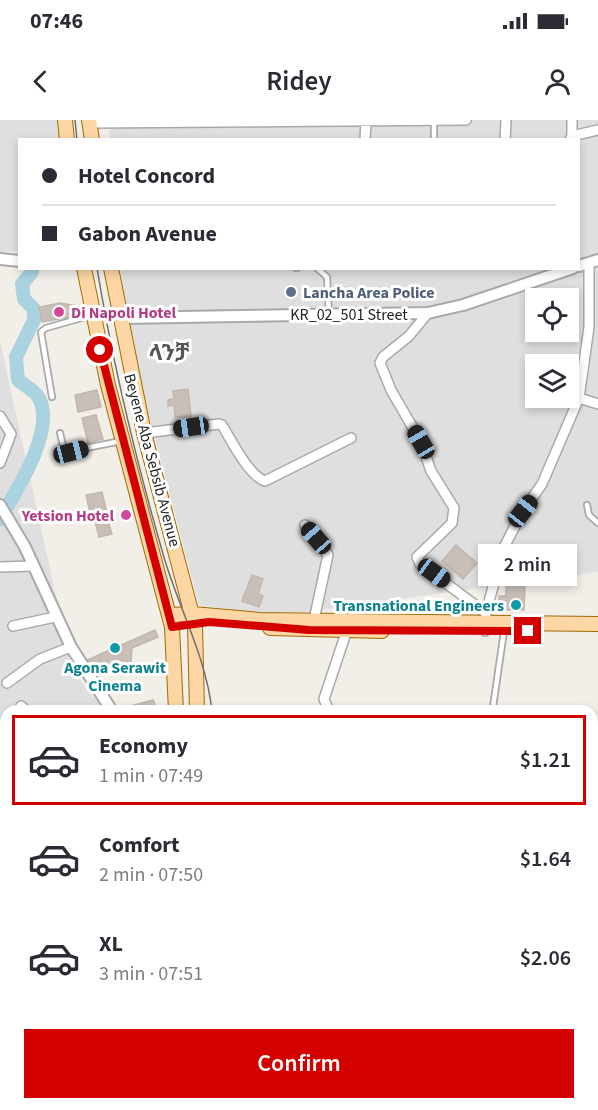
<!DOCTYPE html>
<html lang="en">
<head>
<meta charset="utf-8">
<style>
  body { margin:0; font-family:"Source Sans 3","Noto Sans Ethiopic",sans-serif; background:#f7f7f7; color:#2b2b33; height:100vh; display:flex; flex-direction:column; font-size:22px; white-space:nowrap }
  * { box-sizing:border-box; margin:0 }
  p { font-size:20px; color:#7c7c81 }
  .icon { flex:none; width:33px; height:33px; fill:none; stroke:currentColor; stroke-width:2; stroke-linecap:round; stroke-linejoin:round }
  .map { position:relative; flex:1; overflow:hidden }
  .side { position:absolute; left:0px; top:585px; width:598px; height:405px; display:flex; flex-direction:column; background:#fff; border-radius:18px 18px 0 0; box-shadow:0 3px 9px #0003 }
  .side>* { flex:none }
  .hud { position:absolute; left:18px; top:18px; width:562px; height:132px; border-radius:0px; box-shadow:0 3px 9px #0003; display:grid; align-content:center; height:132px; padding:0 24px; background:#fff }
  .buttons { position:absolute; left:525px; top:168px; display:grid; gap:12px }
  .buttons a { display:grid; place-items:center; width:54px; height:54px; border-radius:0px; background:#fff; box-shadow:0 3px 9px #0003; font-size:30px }
  .end { position:absolute; width:27px; height:27px; margin:-14px; border:8px solid #d40000; background:#fff; box-shadow:0 0 0 3px #fff }
  .from { border-radius:50% }
  .bubble { position:absolute; height:42px; border-radius:0px; background:#fff; box-shadow:0 3px 9px #0003; font-size:20px; font-weight:600; line-height:42px; text-align:center }
  .car { position:absolute; width:18px; height:36px; margin:-18px -9px; border-radius:8px; box-shadow:0 0 4px 2px #0007; background:linear-gradient(#222 24%,#8ab4d8 0 40%,#222 0 76%,#8ab4d8 0 86%,#222 0) }
  .hud b { display:flex; align-items:center; gap:21px; height:57px; font-size:22px }
  .hud b+b { border-top:2px solid #e1e1e2 }
  .hud i { width:15px; height:15px; background:#2b2b33 }
  ul { padding:10px 0 0; list-style:none }
  li { display:flex; align-items:center; gap:18px; height:90px; margin:0 12px 9px; padding:0 12px; border:3px solid transparent; border-radius:0px }
  li div { flex:1 }
  li b { display:block; font-size:22px }
  li em { font-style:normal; font-weight:600 }
  li.on { border-color:#d40000 }
  li>.icon { width:54px; height:54px; stroke-width:1.5 }
  .action { display:flex; gap:12px; margin-top:auto; padding:12px 24px }
  .action a { flex:1; height:69px; border-radius:0px; background:#d40000; color:#fff; font-size:24px; font-weight:600; line-height:69px; text-align:center }
  .status { display:flex; justify-content:space-between; align-items:center; height:42px; padding:0 30px; background:#fff; direction:ltr }
  .status svg { height:16px; fill:currentColor }
  header { display:flex; justify-content:space-between; align-items:center; height:78px; padding:0 24px; background:#fff; font-size:27px; font-weight:600 }
  .map>svg:first-child { display:block }
  .residential { fill:#e0dfdf; fill-rule:evenodd }
  .industrial { fill:#ebdbe8 }
  .lines { fill:none; stroke-linecap:round; stroke-linejoin:round }
  .river { stroke:#aad3df; stroke-width:14 }
  .building { fill:#c7bfb8; stroke:#c4b6ab; stroke-width:1.5 }
  .service-casing { stroke:#a9a9a9; stroke-width:8 }
  .minor-casing { stroke:#a9a9a9; stroke-width:12 }
  .tertiary-casing { stroke:#a9a9a9; stroke-width:14 }
  .secondary-casing { stroke:#707d05; stroke-width:15 }
  .primary-casing { stroke:#a06b00; stroke-width:16 }
  .service { stroke:#fff; stroke-width:4.5 }
  .minor { stroke:#fff; stroke-width:9 }
  .tertiary { stroke:#fff; stroke-width:10 }
  .secondary { stroke:#f7fabf; stroke-width:12 }
  .primary { stroke:#fcd6a4; stroke-width:14 }
  .tram { stroke:#707070; stroke-width:1.5 }
  .route { stroke:#d40000; stroke-width:8 }
  .service-dot { fill:#5c6f8a; stroke:#fff; stroke-width:2 }
  .hotel-dot { fill:#d1479c; stroke:#fff; stroke-width:2 }
  .culture-dot { fill:#0f9aa8; stroke:#fff; stroke-width:2 }
  .labels { text-anchor:middle; stroke-width:6; stroke-linejoin:round; paint-order:stroke }
  .service-label { font-size:16px; font-weight:bold; fill:#4e5e75; stroke:#fff; text-anchor:start }
  .hotel-label { font-size:16px; font-weight:bold; fill:#b23c85; stroke:#fff; text-anchor:start }
  .street-label { font-size:16px; fill:#222; stroke:#fff }
  .culture-label { font-size:16px; font-weight:bold; fill:#0d838f; stroke:#fff; text-anchor:end }
  .district-label { font-size:22px; font-weight:bold; fill:#555; stroke:#fff }
</style>
</head>
<body>
<div class="status"><b>07:46</b><svg viewBox="0 0 49 12"><path d="M0 12V9h3v3zM5 12V6h3v6zM10 12V3h3v9zM15 12V0h3v12zM26 1h20v11H26zM47 4h2v5h-2z"/></svg></div>
<header><svg class="icon" aria-label="back" viewBox="0 0 24 24"><path d="M15 5l-7 7 7 7"/></svg>Ridey<svg class="icon" aria-label="person" viewBox="0 0 24 24"><circle cx="12" cy="8" r="4"/><path d="M4 21q1-7 8-7t8 7"/></svg></header>
<div class="map">
<svg width="598" height="990" viewBox="0 0 598 990">
  <rect width="100%" height="100%" fill="#f2efe9"/>
  <!-- residential -->
  <path class="residential" d="M 0,0 L 61,0 L 64,19 L 20,20 L 19,131 L 0,132 Z
    M 109,0 L 598,0 L 598,452 L 276,496 L 199,485 L 126,209 L 121,149 L 579,148 L 579,20 L 110,20 ZM 536,178 L 568,178 L 568,212 L 536,212 ZM 536,244 L 568,244 L 568,278 L 536,278 Z
    M 0,221 L 72,549 L 105,591 L 6,591 L 6,694 L 0,700 Z
    M 598,653 L 598,990 L 196,990 L 199,984 L 592,984 L 592,657 Z"/>
  <!-- industrial -->
  <path class="industrial" d="M 6,694 L 6,984 L 97,984 L 96,990 L 0,990 L 0,700 Z"/>
  <g class="lines">
    <!-- river -->
    <path class="river" d="M 0,399 C 16,371 56,311 39,278 C 35,271 24,265 18,260 L 16,237 L 34,200 L 34,189 L 24,179 L 22,164 L 32,152"/>
  </g>
  <!-- building -->
  <path class="building" d="M 60,183 L 77,186 L 77,196 L 42,202 L 39,187 Z
    M 188,269 L 191,296 L 175,297 L 174,285 L 168,286 L 168,280 L 174,279 L 173,271 Z
    M 97,270 L 101,287 L 78,292 L 75,275 Z
    M 96,295 L 103,319 L 88,323 L 82,298 Z
    M 102,372 L 107,393 L 91,397 L 86,375 Z
    M 107,398 L 112,414 L 99,417 L 95,401 Z
    M 456,425 L 477,443 L 463,459 L 442,441 Z
    M 252,455 L 263,459 L 258,474 L 263,476 L 259,487 L 242,481 Z
    M 506,465 L 525,465 L 524,490 L 502,490 L 499,487 L 499,476 L 506,476 Z
    M 155,510 L 158,517 L 132,528 L 131,541 L 97,555 L 87,540 Z
    M 153,580 L 158,591 L 122,591 L 120,589 Z
    M 5,621 L 6,621 L 6,652 L 0,647 L 0,627 Z
    M 56,984 L 82,984 L 81,990 L 55,990 Z"/>
  <g class="lines">
    <defs>
      <path id="service" d="M 434,1 L 434,20
        M 296,148 L 297,148
        M 317,148 L 327,157 L 329,194
        M 52,277 L 41,212 L 46,208 L 92,195
        M 60,313 L 64,330 L 71,331 L 121,321
        M 587,385 L 589,395 L 598,403
        M 493,587 L 504,511"/>
      <path id="minor" d="M 572,0 L 572,16
        M 90,3 L 466,0
        M 365,20 L 366,1
        M 505,20 L 506,0
        M 570,20 L 572,16 L 598,10
        M 428,193 L 409,216 L 383,237 L 380,243 L 391,270 L 421,322 L 431,351 L 454,388 L 452,403 L 417,437 L 420,444 L 486,493
        M 579,278 L 598,284
        M 0,296 L 11,314 L 0,343
        M 144,313 L 219,304 L 222,305 C 231,320 249,356 265,361 L 351,318
        M 305,405 L 328,435 L 314,500
        M 0,447 L 33,446
        M 13,506 L 55,497
        M 485,511 L 486,493 L 503,429 L 523,391 L 542,364 L 579,278 L 589,207 L 589,143
        M 7,563 L 40,539 L 71,527
        M 21,586 L 27,591
        M 329,591 L 324,579 L 347,510
        M 592,649 L 598,645
        M 0,666 L 6,671
        M 0,684 L 6,677
        M 592,722 L 598,729
        M 592,814 L 598,820
        M 0,859 L 6,860
        M 592,937 L 598,932
        M 592,952 L 598,956
        M 294,984 L 301,990
        M 504,984 L 510,990
        M 567,984 L 571,990
        M 205,990 L 209,984
        M 538,990 L 545,984"/>
      <path id="tertiary" d="M 0,139 L 20,141
        M 579,146 L 598,140
        M 119,198 L 428,193 L 463,185 L 573,148
        M 0,385 L 25,427 L 71,527 L 112,591"/>
      <path id="secondary" d="M 159,990 L 161,984"/>
      <path id="primary" d="M 65,0 L 67,20
        M 89,0 L 92,20
        M 84,148 L 108,265 L 172,507 L 176,591
        M 111,148 L 144,313 L 195,506 L 197,591
        M 169,495 L 193,494 L 260,500 L 598,504
        M 270,508 L 382,511
        M 122,984 L 123,990
        M 135,984 L 135,990
        M 108,990 L 109,984
        M 148,990 L 151,984"/>
    </defs>
    <!-- service casing -->
    <use href="#service" class="service-casing"/>
    <!-- minor casing -->
    <use href="#minor" class="minor-casing"/>
    <!-- tertiary casing -->
    <use href="#tertiary" class="tertiary-casing"/>
    <!-- secondary casing -->
    <use href="#secondary" class="secondary-casing"/>
    <!-- primary casing -->
    <use href="#primary" class="primary-casing"/>
    <!-- service -->
    <use href="#service" class="service"/>
    <!-- minor -->
    <use href="#minor" class="minor"/>
    <!-- tertiary -->
    <use href="#tertiary" class="tertiary"/>
    <!-- secondary -->
    <use href="#secondary" class="secondary"/>
    <!-- primary -->
    <use href="#primary" class="primary"/>
    <!-- tram -->
    <path class="tram" d="M 75,0 L 77,20
      M 97,148 C 113,245 136,340 163,434 C 178,487 206,536 212,591
      M 138,307 L 161,390
      M 180,990 L 182,984"/>
  </g>
  <g class="lines">
    <!-- route -->
    <path class="route" d="M 100,230 L 172,507 L 209,502 L 309,510 L 528,511"/>
  </g>
  <!-- markers -->
  <circle class="service-dot" cx="291" cy="172" r="6"/>
  <g class="hotel-dot">
    <circle cx="59" cy="192" r="6"/>
    <circle cx="126" cy="395" r="6"/>
  </g>
  <g class="culture-dot">
    <circle cx="516" cy="485" r="6"/>
    <circle cx="115" cy="528" r="6"/>
  </g>
  <g class="labels">
    <!-- service labels -->
    <g class="service-label">
      <text x="303" y="178">Lancha Area Police</text>
    </g>
    <!-- hotel labels -->
    <g class="hotel-label">
      <text x="71" y="198">Di Napoli Hotel</text>
      <text x="114" y="401" text-anchor="end">Yetsion Hotel</text>
    </g>
    <!-- street labels -->
    <g class="street-label">
      <text x="349" y="200">KR_02_501 Street</text>
      <text transform="translate(153 340) rotate(75)" y="6">Beyene Aba Sebsib Avenue</text>
    </g>
    <!-- culture labels -->
    <g class="culture-label">
      <text x="504" y="491">Transnational Engineers</text>
      <text x="115" y="553" text-anchor="middle">Agona Serawit<tspan x="115" dy="18">Cinema</tspan></text>
    </g>
    <!-- district labels -->
    <g class="district-label">
      <text x="169" y="240">ላንቻ</text>
    </g>
  </g>
</svg>
<div class="buttons">
<a><svg class="icon" aria-label="locate" viewBox="0 0 24 24"><circle cx="12" cy="12" r="6"/><path d="M12 2v4M12 18v4M2 12h4M18 12h4"/></svg></a>
<a><svg class="icon" aria-label="layers" viewBox="0 0 24 24"><path d="M12 4l9 5-9 5-9-5zM3 14l9 5 9-5"/></svg></a>
</div>
<i class="end from" style="left:100px;top:230px"></i>
<i class="end" style="left:528px;top:511px"></i>
<div class="bubble" style="left:478px;top:424px;width:99px">2 min</div>
<i class="car" style="left:191px;top:307px;rotate:262deg"></i>
<i class="car" style="left:421px;top:322px;rotate:330deg"></i>
<i class="car" style="left:71px;top:332px;rotate:76deg"></i>
<i class="car" style="left:523px;top:391px;rotate:38deg"></i>
<i class="car" style="left:316px;top:418px;rotate:319deg"></i>
<i class="car" style="left:434px;top:453px;rotate:126deg"></i>
<div class="hud">
<b><i class="from"></i>Hotel Concord</b>
<b><i></i>Gabon Avenue</b>
</div>
<section class="side">
<ul>
<li class="on"><svg class="icon" aria-label="car" viewBox="0 0 24 24"><path d="M5 17H2v-5l4-1 3-4h7l3 4 3 1v5h-3M9 17h6M6 11h13"/><circle cx="7" cy="17" r="2"/><circle cx="17" cy="17" r="2"/></svg><div><b>Economy</b><p>1 min · 07:49</p></div><em>$1.21</em></li>
<li><svg class="icon" aria-label="car" viewBox="0 0 24 24"><path d="M5 17H2v-5l4-1 3-4h7l3 4 3 1v5h-3M9 17h6M6 11h13"/><circle cx="7" cy="17" r="2"/><circle cx="17" cy="17" r="2"/></svg><div><b>Comfort</b><p>2 min · 07:50</p></div><em>$1.64</em></li>
<li><svg class="icon" aria-label="car" viewBox="0 0 24 24"><path d="M5 17H2v-5l4-1 3-4h7l3 4 3 1v5h-3M9 17h6M6 11h13"/><circle cx="7" cy="17" r="2"/><circle cx="17" cy="17" r="2"/></svg><div><b>XL</b><p>3 min · 07:51</p></div><em>$2.06</em></li>
</ul>
<div class="action"><a>Confirm</a></div>
</section>
</div>
</body>
</html>
